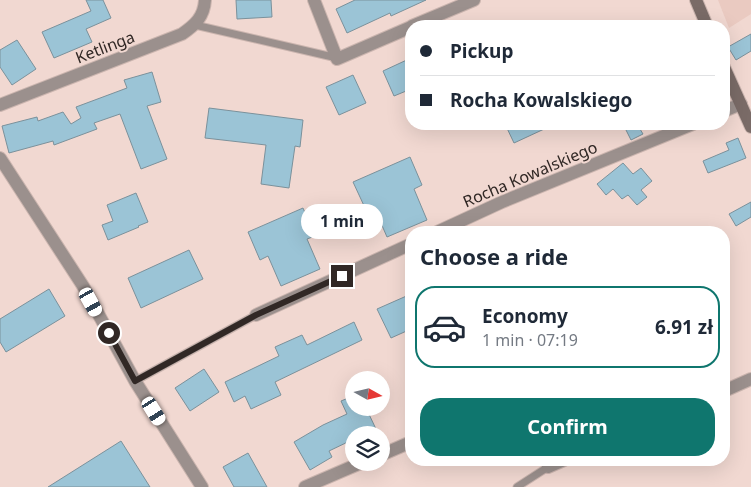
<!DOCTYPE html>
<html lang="en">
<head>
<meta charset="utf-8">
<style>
  body { margin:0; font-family:"Noto Sans",sans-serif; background:#f2f2f3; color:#1f2937; height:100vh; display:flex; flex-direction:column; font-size:19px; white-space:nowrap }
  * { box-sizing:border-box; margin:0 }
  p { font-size:16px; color:#747a83 }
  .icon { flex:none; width:28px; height:28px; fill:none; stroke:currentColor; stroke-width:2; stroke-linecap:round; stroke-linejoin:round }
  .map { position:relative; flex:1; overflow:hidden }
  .panel { position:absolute; left:405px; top:226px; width:325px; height:240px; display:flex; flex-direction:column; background:#fff; border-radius:20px; box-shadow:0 5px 20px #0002 }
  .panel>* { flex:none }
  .banner { position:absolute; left:405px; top:20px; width:325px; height:110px; border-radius:20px; box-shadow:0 5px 20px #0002; display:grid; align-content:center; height:110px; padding:0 15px; background:#fff }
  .needle { width:32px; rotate:98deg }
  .tools { position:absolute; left:345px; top:371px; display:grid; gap:10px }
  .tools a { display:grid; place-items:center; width:45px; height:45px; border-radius:50%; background:#fff; box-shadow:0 5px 20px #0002; font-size:25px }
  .end { position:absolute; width:22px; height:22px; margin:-11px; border:6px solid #312825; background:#fff; box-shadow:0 0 0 2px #fff }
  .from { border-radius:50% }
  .bubble { position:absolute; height:35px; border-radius:18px; background:#fff; box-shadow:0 5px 20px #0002; font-size:16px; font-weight:700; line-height:35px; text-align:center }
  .car { position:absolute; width:15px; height:30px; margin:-15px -8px; border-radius:6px; box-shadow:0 0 4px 1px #0007; background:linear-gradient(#fff 24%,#345 0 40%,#fff 0 76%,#345 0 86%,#fff 0) }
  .banner b { display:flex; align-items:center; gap:18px; height:48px; font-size:19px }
  .banner b+b { border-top:1px solid #e0e1e3 }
  .banner i { width:12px; height:12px; background:#1f2937 }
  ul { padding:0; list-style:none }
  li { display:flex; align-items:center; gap:15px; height:82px; margin:0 10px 8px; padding:0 5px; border:2px solid #e0e1e3; border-radius:20px }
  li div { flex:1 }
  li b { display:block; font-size:19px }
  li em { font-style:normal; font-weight:700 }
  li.selected { border-color:#0f766e }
  li>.icon { width:45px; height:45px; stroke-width:1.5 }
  h2 { padding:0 15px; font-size:22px; line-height:60px }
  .button { display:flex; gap:10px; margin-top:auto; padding:10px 15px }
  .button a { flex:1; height:58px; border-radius:20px; background:#0f766e; color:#fff; font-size:20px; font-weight:700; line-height:58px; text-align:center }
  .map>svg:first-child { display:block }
  .built { fill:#eacac1 }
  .building { fill:#9bc4d6; stroke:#7b919b }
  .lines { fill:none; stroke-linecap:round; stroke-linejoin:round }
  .lane-casing { stroke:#cbb5af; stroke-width:9 }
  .street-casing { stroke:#cbb5af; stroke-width:14 }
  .secondary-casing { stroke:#cbb5af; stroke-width:14 }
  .lane { stroke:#9b908d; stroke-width:7 }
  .street { stroke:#9b908d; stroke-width:12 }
  .secondary { stroke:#7a6b67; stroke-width:12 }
  .route { stroke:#312825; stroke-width:6 }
  .labels { text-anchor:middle; stroke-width:4; stroke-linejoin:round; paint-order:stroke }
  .street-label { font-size:16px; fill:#312825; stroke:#f1d8d1 }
</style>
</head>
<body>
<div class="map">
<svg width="751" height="487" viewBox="0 0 751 487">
  <rect width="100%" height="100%" fill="#f1d8d1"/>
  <!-- built -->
  <path class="built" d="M 718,0 L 751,0 L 751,14 L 729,28 Z"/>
  <!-- building -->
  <path class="building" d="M 86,0 L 103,0 L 111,18 L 86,29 L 92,42 L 54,58 L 42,32 L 91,11 Z
    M 236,0 L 271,0 L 272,17 L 237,19 Z
    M 355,0 L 426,0 L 391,16 L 390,13 L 347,33 L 336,9 Z
    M 751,34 L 751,51 L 736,60 L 728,47 Z
    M 17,40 L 36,69 L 12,85 L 0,67 L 0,50 Z
    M 411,58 L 411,89 L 394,96 L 383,71 Z
    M 152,72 L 161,102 L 147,106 L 167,159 L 141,169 L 120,114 L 94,123 L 97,129 L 54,145 L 53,141 L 9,153 L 2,126 L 37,117 L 38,121 L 63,112 L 71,124 L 81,118 L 76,107 L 127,88 L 124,80 Z
    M 353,75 L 366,103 L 339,115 L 326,87 Z
    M 209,108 L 303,120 L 300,147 L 295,146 L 289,188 L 261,184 L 266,145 L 205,138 Z
    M 505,124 L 555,124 L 514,143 Z
    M 623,124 L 637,124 L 643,134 L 631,140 Z
    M 738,138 L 746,158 L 708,173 L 703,161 L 729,150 L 726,143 Z
    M 410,157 L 422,185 L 414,189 L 427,220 L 387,237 L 374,207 L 366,210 L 353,182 Z
    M 623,163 L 633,174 L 641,168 L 652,181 L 641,190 L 647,197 L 637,205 L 628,195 L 622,199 L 613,189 L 606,195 L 597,184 Z
    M 136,193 L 148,222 L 138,226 L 139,227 L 108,240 L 102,225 L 113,221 L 107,205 Z
    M 751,202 L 751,217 L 736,226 L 729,214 Z
    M 303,208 L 315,236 L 307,239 L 320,269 L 281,286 L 268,256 L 260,260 L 248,232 Z
    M 189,250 L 203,279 L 141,308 L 128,278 Z
    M 49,289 L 65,316 L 6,352 L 0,342 L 0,319 Z
    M 411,294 L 411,329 L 391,338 L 377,309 Z
    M 354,322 L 362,340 L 275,382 L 281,395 L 251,409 L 245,396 L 234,402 L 225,382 L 279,356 L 275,347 L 302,335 L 307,345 Z
    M 204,369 L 219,392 L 190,411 L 175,388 Z
    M 353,396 L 354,408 L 366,408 L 376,429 L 363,435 L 354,435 L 354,439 L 329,451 L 332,457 L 310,470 L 294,442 L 323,425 L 347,414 L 341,401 Z
    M 121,441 L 150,487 L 48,487 Z
    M 248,453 L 267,487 L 234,487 L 223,467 Z"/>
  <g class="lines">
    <defs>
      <path id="lane" d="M 195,25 L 337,58
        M 135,381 L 256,315
        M 517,487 L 548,467"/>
      <path id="street" d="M 314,0 L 337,59 L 411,27
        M 412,26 L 474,0
        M 0,105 L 182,34 C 195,25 204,17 205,0
        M 724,111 L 741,104
        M 0,158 L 83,286 L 135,381 L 202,487
        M 437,232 L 502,202 L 693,124
        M 256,315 L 411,244
        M 724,391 L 751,379
        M 381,455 L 411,442
        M 548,467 L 564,460
        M 305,487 L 363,462"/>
      <path id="secondary" d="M 696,0 L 707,26
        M 724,67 L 751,127"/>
    </defs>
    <!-- lane casing -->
    <use href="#lane" class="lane-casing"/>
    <!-- street casing -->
    <use href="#street" class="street-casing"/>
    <!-- secondary casing -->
    <use href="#secondary" class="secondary-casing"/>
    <!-- lane -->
    <use href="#lane" class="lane"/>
    <!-- street -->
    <use href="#street" class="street"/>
    <!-- secondary -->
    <use href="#secondary" class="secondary"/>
  </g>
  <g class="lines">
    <!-- route -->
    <path class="route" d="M 109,333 L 135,381 L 256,315 L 342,276"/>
  </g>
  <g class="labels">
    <!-- street labels -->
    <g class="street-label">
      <text transform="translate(105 47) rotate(-21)" y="6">Ketlinga</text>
      <text transform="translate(530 174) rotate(-23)" y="6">Rocha Kowalskiego</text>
    </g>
  </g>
</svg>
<div class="tools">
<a><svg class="needle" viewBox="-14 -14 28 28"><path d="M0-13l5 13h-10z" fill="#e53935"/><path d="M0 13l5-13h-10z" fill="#747a83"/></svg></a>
<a><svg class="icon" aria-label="layers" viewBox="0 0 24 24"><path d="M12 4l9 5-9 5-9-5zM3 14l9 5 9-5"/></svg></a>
</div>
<i class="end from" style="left:109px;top:333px"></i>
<i class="end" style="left:342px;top:276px"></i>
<div class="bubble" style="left:301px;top:204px;width:82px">1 min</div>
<i class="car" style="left:91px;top:302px;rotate:151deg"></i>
<i class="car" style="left:154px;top:411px;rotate:148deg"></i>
<div class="banner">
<b><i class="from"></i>Pickup</b>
<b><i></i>Rocha Kowalskiego</b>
</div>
<section class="panel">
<h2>Choose a ride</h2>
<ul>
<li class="selected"><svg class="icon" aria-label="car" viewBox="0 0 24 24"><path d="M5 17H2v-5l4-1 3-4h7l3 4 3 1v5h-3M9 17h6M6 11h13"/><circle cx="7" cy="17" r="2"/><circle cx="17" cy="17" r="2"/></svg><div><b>Economy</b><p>1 min · 07:19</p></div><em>6.91 zł</em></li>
</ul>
<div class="button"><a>Confirm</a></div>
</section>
</div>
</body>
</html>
